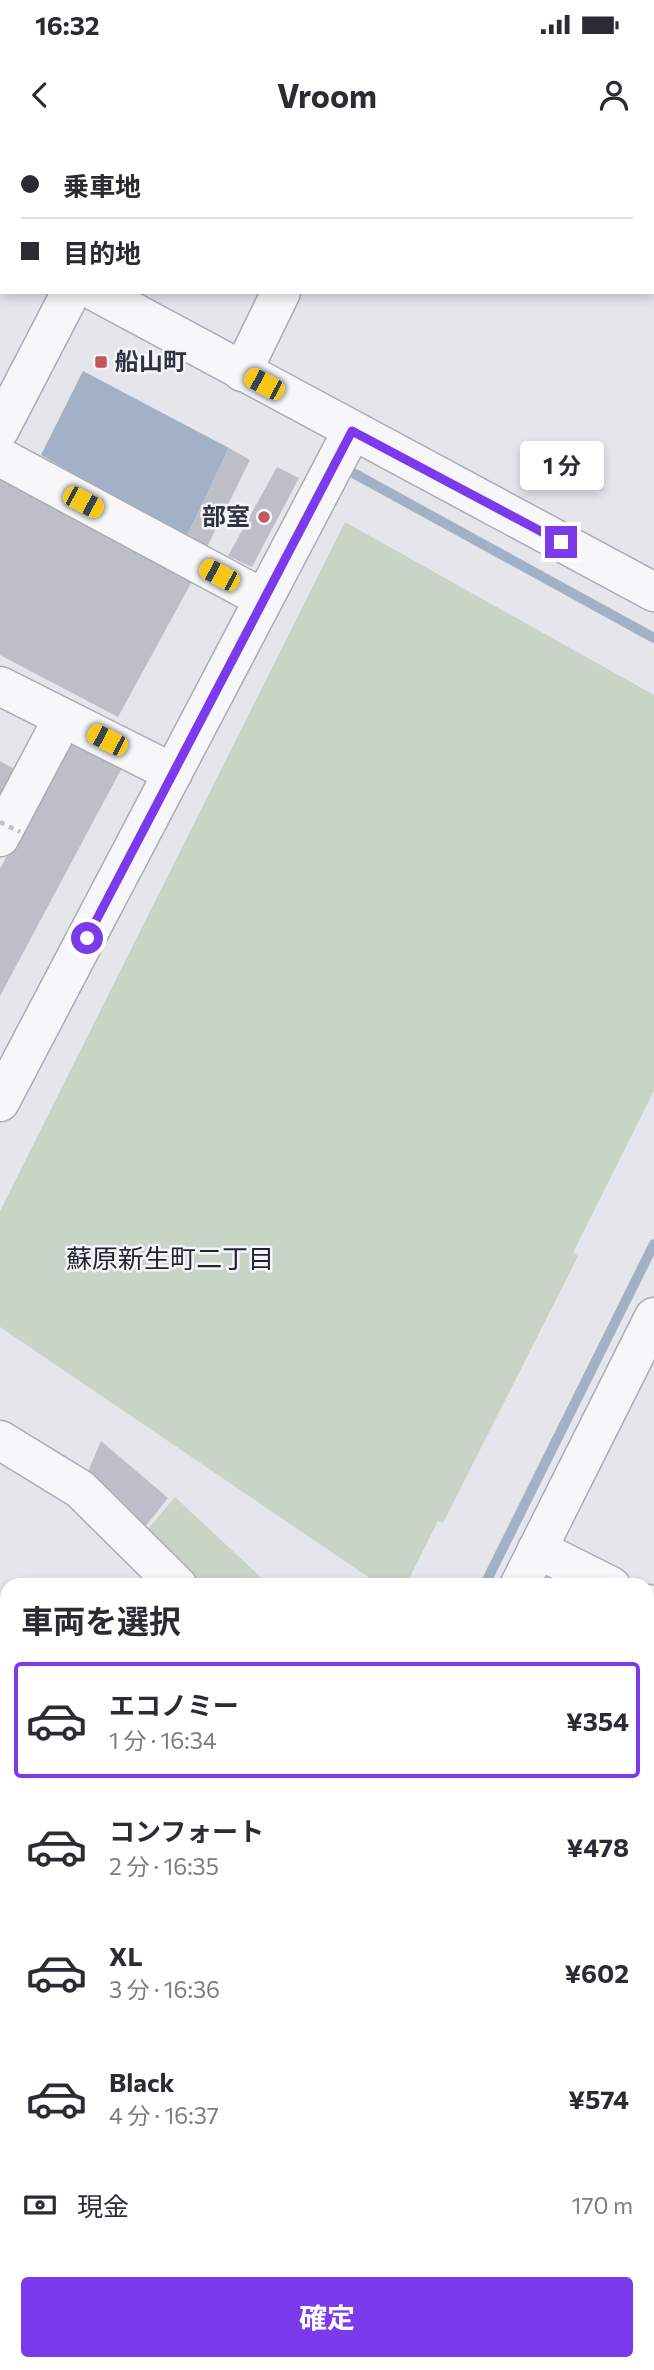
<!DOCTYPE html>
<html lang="ja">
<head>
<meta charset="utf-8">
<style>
  body { margin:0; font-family:Commissioner,"Noto Sans JP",sans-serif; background:#f7f7f7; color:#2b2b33; height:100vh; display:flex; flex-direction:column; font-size:26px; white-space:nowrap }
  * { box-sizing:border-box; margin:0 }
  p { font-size:23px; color:#7c7c81 }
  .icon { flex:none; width:38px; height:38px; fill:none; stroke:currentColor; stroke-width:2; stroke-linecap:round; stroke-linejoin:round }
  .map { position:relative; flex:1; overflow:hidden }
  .drawer { position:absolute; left:0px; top:1438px; width:654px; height:793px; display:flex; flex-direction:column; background:#fff; border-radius:21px 21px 0 0; box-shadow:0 4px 10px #0003 }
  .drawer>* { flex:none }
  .banner { position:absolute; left:0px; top:0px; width:654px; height:154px; box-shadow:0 4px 10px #0003; display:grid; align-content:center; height:154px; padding:0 21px; background:#fff }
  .end { position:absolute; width:32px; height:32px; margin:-16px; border:9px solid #7c3aed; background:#fff; box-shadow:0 0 0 4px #fff }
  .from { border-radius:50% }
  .bubble { position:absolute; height:49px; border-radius:7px; background:#fff; box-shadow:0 4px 10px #0003; font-size:23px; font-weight:700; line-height:49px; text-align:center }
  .car { position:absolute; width:21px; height:42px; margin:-21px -10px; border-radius:9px; box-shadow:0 0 5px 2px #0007; background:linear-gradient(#f5c518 24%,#345 0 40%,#f5c518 0 76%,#345 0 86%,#f5c518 0) }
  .banner b { display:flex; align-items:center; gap:24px; height:66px; font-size:26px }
  .banner b+b { border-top:2px solid #e1e1e2 }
  .banner i { width:18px; height:18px; background:#2b2b33 }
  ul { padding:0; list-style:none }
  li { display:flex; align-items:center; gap:21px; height:116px; margin:0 14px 10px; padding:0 7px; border:4px solid transparent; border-radius:7px }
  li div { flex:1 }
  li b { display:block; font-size:26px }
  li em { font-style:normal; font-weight:700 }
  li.current { border-color:#7c3aed }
  li>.icon { width:63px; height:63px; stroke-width:1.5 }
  h2 { padding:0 21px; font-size:32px; line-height:84px }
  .pay { display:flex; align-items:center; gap:18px; height:77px; padding:0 21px; font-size:26px }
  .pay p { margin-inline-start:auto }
  .action { display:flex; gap:14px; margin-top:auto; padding:14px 21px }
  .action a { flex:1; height:80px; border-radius:7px; background:#7c3aed; color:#fff; font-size:28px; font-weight:700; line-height:80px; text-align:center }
  .status { display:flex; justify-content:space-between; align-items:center; height:49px; padding:0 35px; background:#fff; direction:ltr }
  .status svg { height:19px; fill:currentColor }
  header { display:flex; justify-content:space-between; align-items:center; height:91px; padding:0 21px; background:#fff; font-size:32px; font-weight:700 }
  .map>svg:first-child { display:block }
  .green { fill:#c8d4c6 }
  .water { fill:#a3b1c7 }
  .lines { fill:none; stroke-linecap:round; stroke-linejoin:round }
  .stream { stroke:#a3b1c7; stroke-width:10 }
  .river { stroke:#a3b1c7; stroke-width:58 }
  .building { fill:#bcbfc7 }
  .minor-casing { stroke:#a9adb5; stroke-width:41 }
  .major-casing { stroke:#a5aab5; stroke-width:41 }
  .minor { stroke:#f7f7f9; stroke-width:38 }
  .major { stroke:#fff; stroke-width:38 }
  .path-bridge { stroke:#bec0c5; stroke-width:4.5; stroke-dasharray:5 5; stroke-linecap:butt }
  .route { stroke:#7c3aed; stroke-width:9 }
  .poi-dot { fill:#c2575d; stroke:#f4f5f8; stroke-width:2.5 }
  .labels { text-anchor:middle; stroke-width:5; stroke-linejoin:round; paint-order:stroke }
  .poi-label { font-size:24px; font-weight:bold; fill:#2d3341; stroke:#f4f5f8; text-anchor:start }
  .neighbourhood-label { font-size:26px; fill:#1f2432; stroke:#f4f5f8 }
</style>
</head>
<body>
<div class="status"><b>16:32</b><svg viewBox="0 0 49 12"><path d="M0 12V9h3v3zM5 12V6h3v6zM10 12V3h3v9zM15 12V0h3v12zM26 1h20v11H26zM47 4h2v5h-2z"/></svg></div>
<header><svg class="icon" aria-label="back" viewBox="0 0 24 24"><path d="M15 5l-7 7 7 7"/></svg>Vroom<svg class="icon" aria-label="person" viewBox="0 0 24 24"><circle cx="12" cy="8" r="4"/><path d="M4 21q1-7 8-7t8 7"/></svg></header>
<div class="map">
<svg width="654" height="2230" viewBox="0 0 654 2230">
  <rect width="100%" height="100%" fill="#e4e6eb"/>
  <!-- green -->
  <path class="green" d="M 345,382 L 654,555 L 654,951 L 573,1113 L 578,1116 L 443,1383 L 438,1381 L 406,1445 L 380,1445 L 0,1187 L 0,1071 Z
    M 175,1357 L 269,1445 L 203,1445 L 147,1390 Z"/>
  <!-- water -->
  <path class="water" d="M 83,231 L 229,308 L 186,398 L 41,315 Z"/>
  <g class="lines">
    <!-- stream -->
    <path class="stream" d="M 355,334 L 654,498
      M 484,1446 L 654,1104
      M 450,2224 L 456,2230"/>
    <!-- river -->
    <path class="river" d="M 648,2188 L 654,2182
      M 606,2230 L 612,2224"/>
  </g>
  <!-- building -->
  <path class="building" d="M 229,308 L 250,320 L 205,411 L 186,398 Z
    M 277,327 L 299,338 L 252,427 L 228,416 Z
    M 0,335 L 196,434 L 118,577 L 0,515 Z
    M 70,596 L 124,624 L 0,856 L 0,729 Z
    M 0,621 L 18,631 L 0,666 Z
    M 101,1301 L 168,1358 L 145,1387 L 87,1334 Z"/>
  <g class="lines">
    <defs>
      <path id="minor" d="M 354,2 L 354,0
        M 0,100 L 2,101
        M 96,152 L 654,452
        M 242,232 L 281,152
        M 0,289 L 71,152
        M 0,317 L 264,459
        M 0,546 L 173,633
        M 0,697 L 63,578
        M 0,962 L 352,291
        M 0,1300 L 80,1349 L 178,1446
        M 537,1409 L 611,1446
        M 519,1446 L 654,1177
        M 648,1464 L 654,1467
        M 648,1644 L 654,1631
        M 0,1698 L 7,1684
        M 648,2080 L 654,2074
        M 504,2230 L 510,2224"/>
      <path id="major" d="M 0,1958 L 7,1965
        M 184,2224 L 187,2230"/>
    </defs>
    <!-- minor casing -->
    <use href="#minor" class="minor-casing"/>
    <!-- major casing -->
    <use href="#major" class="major-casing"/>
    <!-- minor -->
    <use href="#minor" class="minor"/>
    <!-- major -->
    <use href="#major" class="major"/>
    <!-- path-bridge -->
    <path class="path-bridge" d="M 0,682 L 20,692"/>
  </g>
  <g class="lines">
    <!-- route -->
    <path class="route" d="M 87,798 L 352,291 L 561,402"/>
  </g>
  <!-- markers -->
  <g class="poi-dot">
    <rect x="94" y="215" width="14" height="14" rx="3.5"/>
    <circle cx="264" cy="377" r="7"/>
  </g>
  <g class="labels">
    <!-- poi labels -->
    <g class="poi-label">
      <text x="115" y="230">船山町</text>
      <text x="250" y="385" text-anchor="end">部室</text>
    </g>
    <!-- neighbourhood labels -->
    <g class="neighbourhood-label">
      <text x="170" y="1128">蘇原新生町二丁目</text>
    </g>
  </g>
</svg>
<i class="end from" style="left:87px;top:798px"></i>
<i class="end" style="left:561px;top:402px"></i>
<div class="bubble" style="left:520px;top:301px;width:84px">1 分</div>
<i class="car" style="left:264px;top:244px;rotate:298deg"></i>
<i class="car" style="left:83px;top:362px;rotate:118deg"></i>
<i class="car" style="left:219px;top:435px;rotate:298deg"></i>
<i class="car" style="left:107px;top:600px;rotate:297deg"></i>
<div class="banner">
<b><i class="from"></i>乗車地</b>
<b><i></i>目的地</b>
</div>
<section class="drawer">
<h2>車両を選択</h2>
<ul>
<li class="current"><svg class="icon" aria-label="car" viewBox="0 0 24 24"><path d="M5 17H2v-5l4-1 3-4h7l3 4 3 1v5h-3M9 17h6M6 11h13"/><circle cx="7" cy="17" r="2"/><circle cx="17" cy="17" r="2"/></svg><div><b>エコノミー</b><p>1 分 · 16:34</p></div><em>¥354</em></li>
<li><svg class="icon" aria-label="car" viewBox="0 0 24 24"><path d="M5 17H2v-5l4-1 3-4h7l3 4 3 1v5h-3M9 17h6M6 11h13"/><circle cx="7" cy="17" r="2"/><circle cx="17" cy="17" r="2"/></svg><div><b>コンフォート</b><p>2 分 · 16:35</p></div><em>¥478</em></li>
<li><svg class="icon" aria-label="car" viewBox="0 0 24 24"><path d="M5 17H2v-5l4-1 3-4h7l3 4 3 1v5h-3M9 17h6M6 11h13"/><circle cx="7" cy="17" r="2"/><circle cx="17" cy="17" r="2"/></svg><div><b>XL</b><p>3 分 · 16:36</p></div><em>¥602</em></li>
<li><svg class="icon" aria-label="car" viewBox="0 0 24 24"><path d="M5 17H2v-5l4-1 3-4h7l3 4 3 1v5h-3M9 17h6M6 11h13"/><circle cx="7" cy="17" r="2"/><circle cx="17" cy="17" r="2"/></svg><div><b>Black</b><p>4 分 · 16:37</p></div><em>¥574</em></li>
</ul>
<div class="pay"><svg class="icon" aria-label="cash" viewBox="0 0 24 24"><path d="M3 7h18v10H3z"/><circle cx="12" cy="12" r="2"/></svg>現金<p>170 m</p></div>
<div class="action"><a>確定</a></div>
</section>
</div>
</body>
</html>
